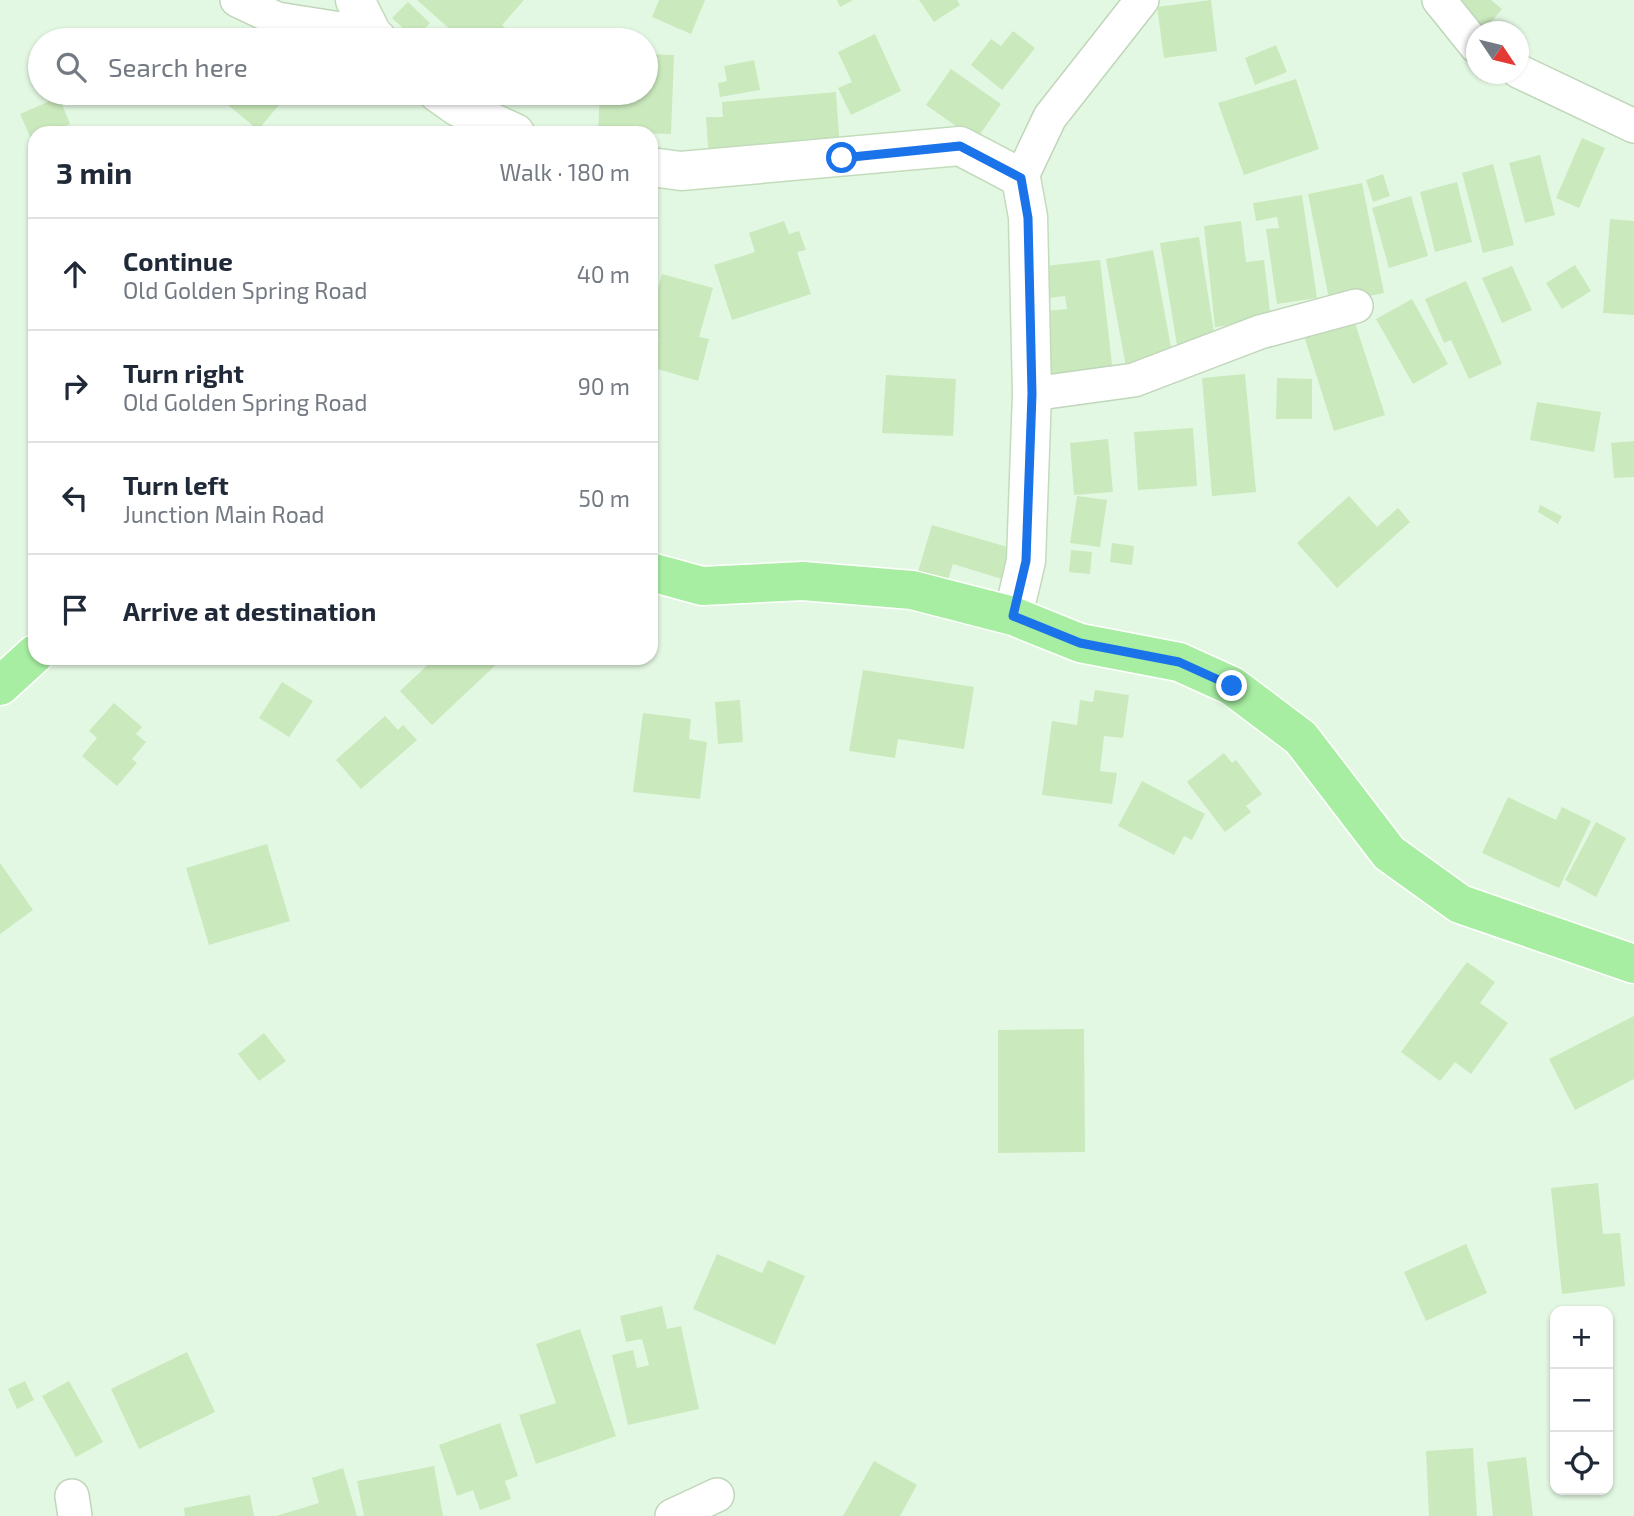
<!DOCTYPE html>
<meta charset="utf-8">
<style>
body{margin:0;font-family:"Exo 2",sans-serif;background:#f6f6f7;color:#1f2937}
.controls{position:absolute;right:21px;bottom:21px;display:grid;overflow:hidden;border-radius:14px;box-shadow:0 2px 5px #0004}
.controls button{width:63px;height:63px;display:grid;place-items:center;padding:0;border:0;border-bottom:2px solid #e0e1e3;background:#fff;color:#1f2937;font:35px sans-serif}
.compass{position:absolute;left:1466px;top:21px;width:63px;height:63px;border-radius:50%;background:#fff;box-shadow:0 2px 5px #0004;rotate:125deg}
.stop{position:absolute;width:21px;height:21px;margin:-16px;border:5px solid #1a73e8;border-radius:50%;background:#fff}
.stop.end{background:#1a73e8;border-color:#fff;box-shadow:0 2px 7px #0008}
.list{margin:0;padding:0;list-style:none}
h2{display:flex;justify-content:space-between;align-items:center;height:91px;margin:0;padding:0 28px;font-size:30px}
h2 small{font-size:23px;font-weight:400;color:#747a83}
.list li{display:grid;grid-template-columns:46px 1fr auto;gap:21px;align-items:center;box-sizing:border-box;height:112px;padding:0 28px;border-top:2px solid #e0e1e3}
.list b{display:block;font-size:26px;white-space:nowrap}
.list p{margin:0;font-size:23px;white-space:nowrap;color:#747a83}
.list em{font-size:23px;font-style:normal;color:#747a83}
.icon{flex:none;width:38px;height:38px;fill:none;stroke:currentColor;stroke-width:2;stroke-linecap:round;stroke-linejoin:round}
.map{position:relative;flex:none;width:1634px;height:1516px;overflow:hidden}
.search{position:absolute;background:#fff;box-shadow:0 2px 5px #0004;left:28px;top:28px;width:630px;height:77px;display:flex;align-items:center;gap:18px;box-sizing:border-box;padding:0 24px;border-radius:38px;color:#747a83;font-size:26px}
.panel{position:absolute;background:#fff;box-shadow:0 2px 5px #0004;left:28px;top:126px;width:630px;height:539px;border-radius:21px}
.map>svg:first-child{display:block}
.building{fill:#cae9bd}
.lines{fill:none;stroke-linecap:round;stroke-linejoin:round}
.street-casing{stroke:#c0d6ba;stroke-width:36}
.secondary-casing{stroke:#c2dcbb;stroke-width:41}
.primary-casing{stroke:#fff;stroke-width:41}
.street{stroke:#fff;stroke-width:33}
.secondary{stroke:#fff;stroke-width:38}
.primary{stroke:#a7eea2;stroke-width:38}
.route{stroke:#1a73e8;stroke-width:9}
</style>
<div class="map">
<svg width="1634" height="1516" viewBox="0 0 1634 1516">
<rect width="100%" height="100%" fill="#e3f8e2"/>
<g class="building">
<path d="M417,0H524L502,25L518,40H462Z"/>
<path d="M659,0H705L691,34L652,17Z"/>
<path d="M837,0H853L840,7Z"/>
<path d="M919,0H957L960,5L934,22Z"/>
<path d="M1211,0L1217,51L1164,58L1157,7Z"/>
<path d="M1463,0H1491L1502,9L1483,32L1453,12Z"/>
<path d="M408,2L430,23L415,39L392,18Z"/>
<path d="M1013,31L1035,48L1002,90L971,65L991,39L1001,46Z"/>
<path d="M875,34L901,91L851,115L838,88L852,82L838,52Z"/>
<path d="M1276,45L1287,72L1255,85L1245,58Z"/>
<path d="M646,54L674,55L671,134L598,132L600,93H646Z"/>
<path d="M754,60L760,90L720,97L718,83L727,81L724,66Z"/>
<path d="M951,69L1001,104L976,140L926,105Z"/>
<path d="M1296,79L1319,149L1244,175L1218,103Z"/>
<path d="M836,92L840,149L709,160L706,117H723L722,102Z"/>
<path d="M217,93H289L258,130L216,95Z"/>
<path d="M59,97L70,124L50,133H35V140L32,141L20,114Z"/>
<path d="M1582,138L1605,148L1579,208L1556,198Z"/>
<path d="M1540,155L1555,215L1525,223L1509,163Z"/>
<path d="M1493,164L1514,245L1483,253L1462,173Z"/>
<path d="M1383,174L1390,196L1373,202L1366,180Z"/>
<path d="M1457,182L1472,242L1435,252L1420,192Z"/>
<path d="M1362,183L1384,293L1330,304L1308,194Z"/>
<path d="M1302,195L1317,298L1277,304L1266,229L1279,228L1277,217L1256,221L1253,203Z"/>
<path d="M1411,196L1428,256L1389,268L1372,208Z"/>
<path d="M1610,219L1634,221V315L1603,313Z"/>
<path d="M784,221L789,234L799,231L806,250L797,252L811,294L732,320L714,265L755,252L749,233Z"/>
<path d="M1241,221L1246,262L1264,260L1271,320L1215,327L1204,226Z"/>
<path d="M1199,237L1216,345L1178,351L1160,243Z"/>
<path d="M1153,250L1173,358L1126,367L1106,259Z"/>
<path d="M1100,260L1113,373L1042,381L1035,312L1067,309L1065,296L1049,298L1045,266Z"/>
<path d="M1575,265L1591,291L1562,309L1546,283Z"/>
<path d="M1512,266L1532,310L1502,323L1482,278Z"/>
<path d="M662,274L713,288L699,337L709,339L698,381L651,367L659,338L651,335V314Z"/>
<path d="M1466,281L1502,364L1469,379L1451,340L1444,343L1425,299Z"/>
<path d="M1412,299L1448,364L1413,384L1376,319Z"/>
<path d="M1354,320L1385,415L1334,431L1304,336Z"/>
<path d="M1245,374L1256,492L1212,496L1202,378Z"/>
<path d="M886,375L956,379L953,436L882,433Z"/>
<path d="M1277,378L1312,379V419H1276Z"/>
<path d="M1537,402L1601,412L1594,452L1530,440Z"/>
<path d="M1193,428L1197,486L1138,490L1134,432Z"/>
<path d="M1108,439L1113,492L1074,495L1070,443Z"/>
<path d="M1634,441V477L1614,478L1611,443Z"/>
<path d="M1077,496L1107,500L1100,547L1070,543Z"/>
<path d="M1349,496L1377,527L1398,508L1410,522L1337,588L1297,543Z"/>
<path d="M1540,505L1562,516L1558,524L1538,512Z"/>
<path d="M932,525L1011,548L1002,579L953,564L947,583L917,575Z"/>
<path d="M1112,543L1134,546L1132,565L1110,562Z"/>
<path d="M1071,550L1092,552L1090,574L1069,572Z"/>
<path d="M435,658H503L432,725L400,691Z"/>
<path d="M863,670L974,687L964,749L898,739L895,758L849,751Z"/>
<path d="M282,682L313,701L289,737L259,718Z"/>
<path d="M1095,690L1129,695L1123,738L1104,736L1100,771L1117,773L1112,804L1042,795L1052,721L1077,725L1080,700L1093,702Z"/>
<path d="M740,700L743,742L718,744L715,702Z"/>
<path d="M114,703L142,727L136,734L146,742L132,759L137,763L117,786L82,756L97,738L89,731Z"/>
<path d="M643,713L691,719L689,739L707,742L700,799L633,792Z"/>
<path d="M385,716L398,730L403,725L417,740L361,789L336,760Z"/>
<path d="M1224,753L1232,763L1236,760L1262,794L1246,806L1251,812L1225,832L1187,782Z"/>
<path d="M1142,781L1205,814L1192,840L1184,836L1174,855L1118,826Z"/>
<path d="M1508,797L1556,820L1562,807L1591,821L1559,888L1482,853Z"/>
<path d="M1596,822L1626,838L1596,897L1565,880Z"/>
<path d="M267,844L290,921L209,945L186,868Z"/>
<path d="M0,863L33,910L0,934Z"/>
<path d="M1467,962L1495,982L1480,1003L1508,1023L1471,1074L1455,1062L1440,1081L1401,1052Z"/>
<path d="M1634,1016V1079L1575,1110L1549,1059Z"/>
<path d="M1084,1029L1085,1152L998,1153V1030Z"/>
<path d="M264,1033L286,1061L259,1081L238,1054Z"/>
<path d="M1598,1183L1603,1234L1620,1233L1625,1286L1562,1294L1551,1188Z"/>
<path d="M1466,1244L1487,1293L1426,1321L1404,1272Z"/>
<path d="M717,1254L762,1273L768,1260L805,1276L775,1345L693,1309Z"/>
<path d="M662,1306L667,1329L681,1326L699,1409L628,1425L612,1355L633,1350L637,1368L649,1365L642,1339L626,1342L620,1316Z"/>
<path d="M580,1329L616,1436L536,1464L519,1415L556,1403L536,1344Z"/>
<path d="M187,1352L215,1412L139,1449L111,1389Z"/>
<path d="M25,1381L34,1400L17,1409L8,1389Z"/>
<path d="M69,1381L103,1442L76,1457L42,1396Z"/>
<path d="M500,1423L518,1476L505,1481L511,1499L480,1510L473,1490L457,1496L439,1445Z"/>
<path d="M1473,1448L1477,1516H1429L1426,1451Z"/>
<path d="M1526,1457L1533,1516H1493L1487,1462Z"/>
<path d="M874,1461L917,1485L900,1516H843Z"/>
<path d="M434,1466L443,1516H364L357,1481Z"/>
<path d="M343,1468L357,1516H276L319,1503L312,1478Z"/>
<path d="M250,1495L254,1516H185L184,1508Z"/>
</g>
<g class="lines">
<defs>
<g id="street">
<path d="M237,0L277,19L372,34"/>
<path d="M1439,0L1476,46"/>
<path d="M1518,71L1634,126"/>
<path d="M1021,178L1050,117L1142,0"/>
<path d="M1032,394L1134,380L1260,332L1356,306"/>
<path d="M72,1496L75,1516"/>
<path d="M672,1516L717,1495"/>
</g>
<g id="secondary">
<path d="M355,0L372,34L378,40"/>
<path d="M438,93L458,107L515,133"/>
<path d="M651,167L681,171L960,146L1021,178L1028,217L1032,394L1026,561L1013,616"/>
</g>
<g id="primary">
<path d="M651,572L702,586L803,581L912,590L1013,616L1080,643L1179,662L1232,686L1301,738L1389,853L1460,904L1634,964"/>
<path d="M0,686L35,654"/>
</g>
</defs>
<use href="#street" class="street-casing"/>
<use href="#secondary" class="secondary-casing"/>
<use href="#primary" class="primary-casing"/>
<use href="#street" class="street"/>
<use href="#secondary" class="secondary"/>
<use href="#primary" class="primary"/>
</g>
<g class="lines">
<path class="route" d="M842,158L960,146L1021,178L1028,218L1032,394L1026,561L1013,616L1080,643L1179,662L1232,686"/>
</g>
</svg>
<div class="controls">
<button>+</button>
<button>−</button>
<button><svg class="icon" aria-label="locate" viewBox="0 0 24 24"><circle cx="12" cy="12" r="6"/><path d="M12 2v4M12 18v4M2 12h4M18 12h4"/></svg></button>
</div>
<svg class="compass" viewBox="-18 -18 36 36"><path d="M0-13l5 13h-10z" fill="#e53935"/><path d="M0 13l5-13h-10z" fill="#747a83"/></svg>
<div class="stop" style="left:842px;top:158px"></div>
<div class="stop end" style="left:1232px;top:686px"></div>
<div class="search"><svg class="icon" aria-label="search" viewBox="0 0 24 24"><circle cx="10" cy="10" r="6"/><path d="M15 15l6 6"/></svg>Search here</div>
<section class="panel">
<h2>3 min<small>Walk · 180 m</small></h2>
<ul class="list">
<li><svg class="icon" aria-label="ahead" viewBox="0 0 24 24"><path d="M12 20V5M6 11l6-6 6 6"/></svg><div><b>Continue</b><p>Old Golden Spring Road</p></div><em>40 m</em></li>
<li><svg class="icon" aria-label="right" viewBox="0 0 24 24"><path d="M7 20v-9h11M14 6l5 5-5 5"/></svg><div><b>Turn right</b><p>Old Golden Spring Road</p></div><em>90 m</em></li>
<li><svg class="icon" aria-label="left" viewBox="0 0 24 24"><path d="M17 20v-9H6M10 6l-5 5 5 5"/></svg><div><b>Turn left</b><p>Junction Main Road</p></div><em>50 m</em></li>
<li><svg class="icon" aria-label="arrive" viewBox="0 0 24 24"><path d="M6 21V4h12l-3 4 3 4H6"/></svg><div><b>Arrive at destination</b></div></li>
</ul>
</section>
</div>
